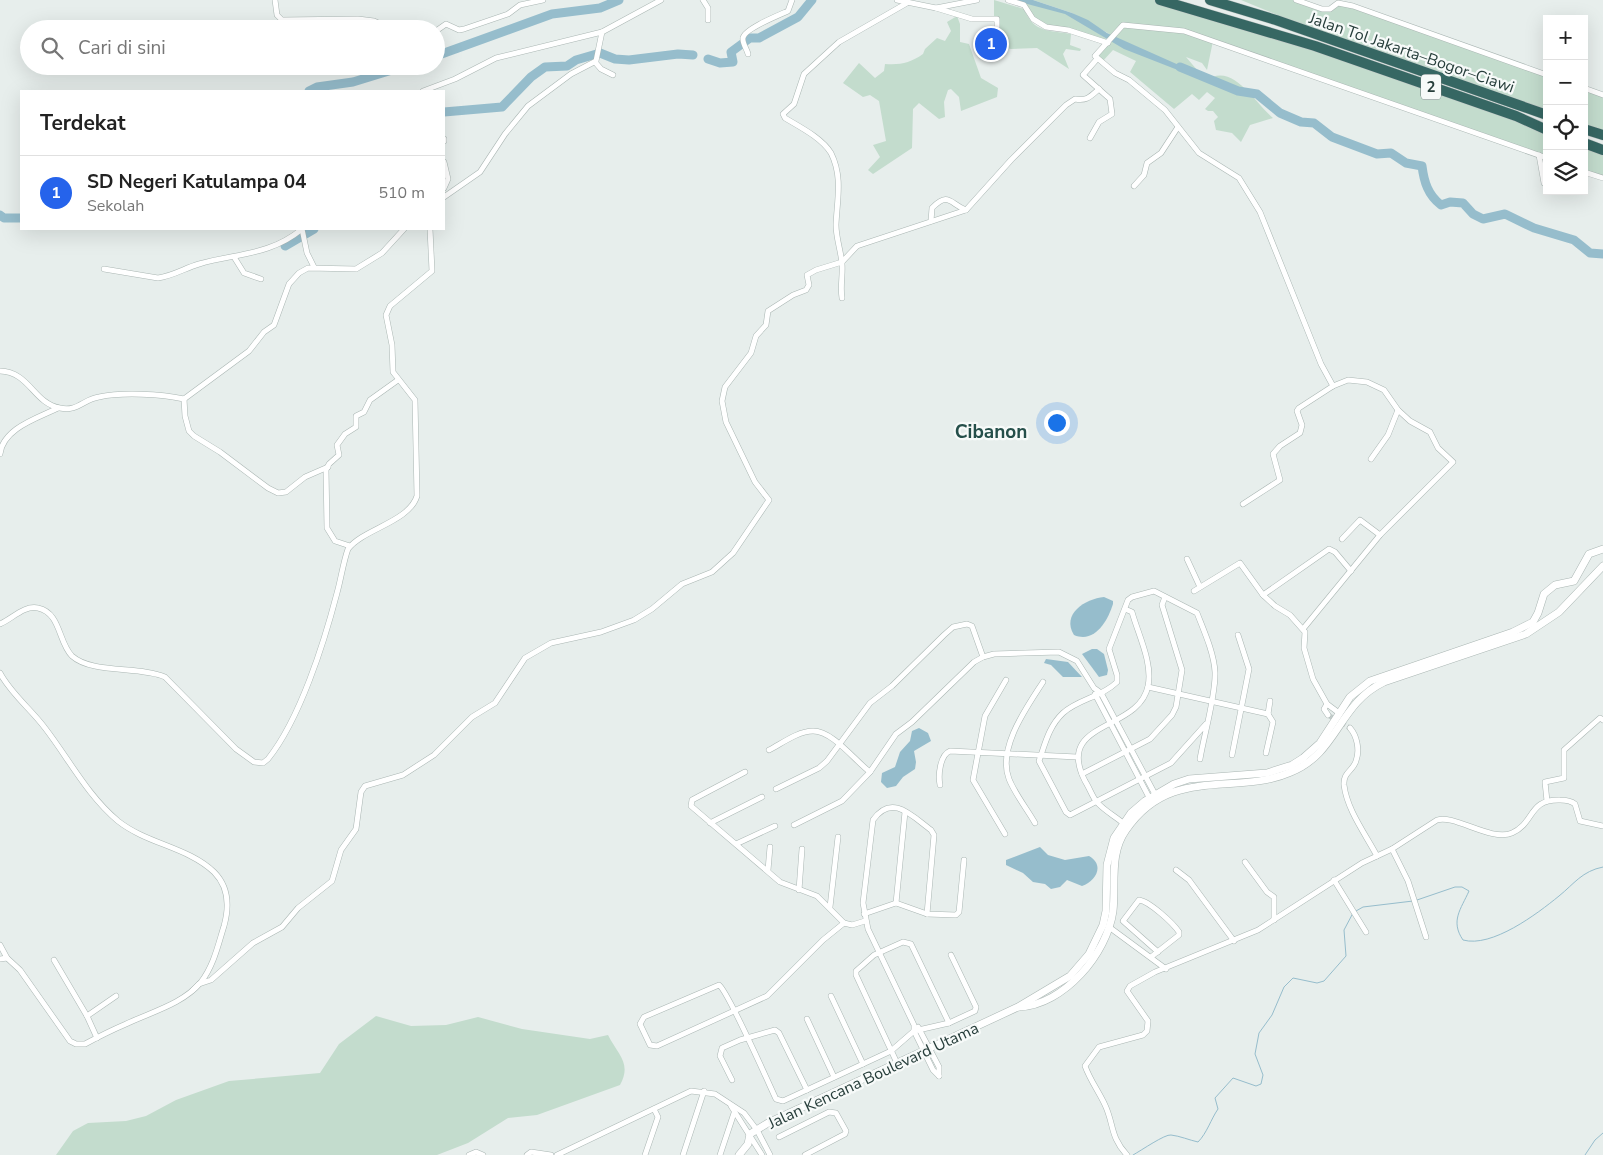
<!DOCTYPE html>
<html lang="id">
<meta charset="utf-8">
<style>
body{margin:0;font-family:"Nunito Sans",sans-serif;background:#f6f6f6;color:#222}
.controls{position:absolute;right:15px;top:15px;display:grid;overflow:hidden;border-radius:0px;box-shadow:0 5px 20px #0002}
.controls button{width:45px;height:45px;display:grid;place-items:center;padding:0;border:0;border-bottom:1px solid #e0e0e0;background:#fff;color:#222;font:25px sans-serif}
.you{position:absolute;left:1056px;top:422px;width:18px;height:18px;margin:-12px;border:4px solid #fff;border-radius:50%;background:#1a73e8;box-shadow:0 0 0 8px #1a73e833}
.badge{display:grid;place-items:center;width:32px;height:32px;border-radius:50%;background:#2563eb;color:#fff;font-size:16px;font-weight:700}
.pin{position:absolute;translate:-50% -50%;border:2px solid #fff;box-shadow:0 1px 5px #0006}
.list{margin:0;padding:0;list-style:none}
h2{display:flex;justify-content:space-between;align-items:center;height:65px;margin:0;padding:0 20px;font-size:21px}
h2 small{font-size:16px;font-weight:400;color:#767676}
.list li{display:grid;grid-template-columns:32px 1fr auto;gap:15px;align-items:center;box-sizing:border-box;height:75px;padding:0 20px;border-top:1px solid #e0e0e0}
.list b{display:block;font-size:19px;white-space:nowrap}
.list p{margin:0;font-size:16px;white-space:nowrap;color:#767676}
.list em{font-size:16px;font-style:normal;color:#767676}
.icon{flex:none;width:28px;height:28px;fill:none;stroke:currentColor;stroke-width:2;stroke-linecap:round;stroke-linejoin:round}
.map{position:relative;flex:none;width:1603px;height:1155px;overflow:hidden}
.search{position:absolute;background:#fff;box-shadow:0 5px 20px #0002;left:20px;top:20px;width:425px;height:55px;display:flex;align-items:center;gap:12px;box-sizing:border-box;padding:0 18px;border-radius:28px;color:#767676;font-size:19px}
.panel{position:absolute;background:#fff;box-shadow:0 5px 20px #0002;left:20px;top:90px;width:425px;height:140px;border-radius:0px}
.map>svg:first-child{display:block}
.green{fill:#c3dccd}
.water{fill:#96bdcc}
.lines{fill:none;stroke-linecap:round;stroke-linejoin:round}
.stream{stroke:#96bdcc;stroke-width:1}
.river{stroke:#96bdcc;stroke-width:9}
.minor-tunnel{stroke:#c1cbc9;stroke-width:5;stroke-dasharray:5 2.5;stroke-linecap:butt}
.minor-casing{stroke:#aab6b3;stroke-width:6}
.tertiary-casing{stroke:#aab6b3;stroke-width:8}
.motorway-casing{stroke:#c3c9c8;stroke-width:11}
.minor{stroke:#fff;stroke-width:5}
.tertiary{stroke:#fff;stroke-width:7}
.motorway{stroke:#366763;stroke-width:10}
.labels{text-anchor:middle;stroke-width:4.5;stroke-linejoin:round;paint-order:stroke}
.shield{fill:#f7faf9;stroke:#657674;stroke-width:1}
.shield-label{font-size:15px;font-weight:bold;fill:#273e3b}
.street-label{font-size:16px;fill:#273e3b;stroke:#f7faf9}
.quarter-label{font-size:19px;font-weight:bold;fill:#254f4a;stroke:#f7faf9}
</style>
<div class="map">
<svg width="1603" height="1155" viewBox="0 0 1603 1155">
<rect width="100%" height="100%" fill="#e7eeec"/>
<g class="green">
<path d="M994,0L1024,9C1034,33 1048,30 1071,34L1070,45L1081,49L1080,51L1066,49L1063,54L1069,69L1037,48L1011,49L994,45Z"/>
<path d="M1033,0H1160L1236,23L1547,128V158L1213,41L1207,70L1202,63L1186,57L1198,71L1213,77C1236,68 1257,105 1273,118L1250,125L1241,142L1232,133L1216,130L1214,121L1218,117L1213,111H1208L1205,109L1215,98L1207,92L1199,100L1192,94L1174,109L1130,72L1136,61L1113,50L1102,62L1097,57L1107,46L1101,40L1039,24L1023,4C1054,1 1086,25 1110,41L1113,36L1072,13Z"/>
<path d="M1241,0H1296L1326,10L1338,3L1547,74V115L1292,21Z"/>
<path d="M957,16L960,24V42L969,44L981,78L998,88L997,97L961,111L959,97L951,89L948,90L944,102L945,117L939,119L919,103L913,109L912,148L873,174L868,170L880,157L873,145L886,141L879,101L870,95L863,97L843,83L859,63L875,78L884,71L885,64C901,65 910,63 923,54L925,49L937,38L945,41L951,31L947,22Z"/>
<path d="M1584,87L1603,94V135L1584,129Z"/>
<path d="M1584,143L1603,151V177L1584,170Z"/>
<path d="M376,1016L411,1026L446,1025L478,1017L522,1029L590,1039L608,1035C618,1055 632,1063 620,1085L537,1115L508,1118L468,1143L437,1155H56L73,1131L88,1123L126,1121L146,1116L176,1100L229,1081L320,1073L339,1044Z"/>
</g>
<g class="water">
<path d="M1012,0H1033L1072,13L1088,20L1107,33L1190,70L1188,74L1124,49L1065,14Z"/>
<path d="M1104,597L1113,601V604C1108,620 1095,644 1074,635C1061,614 1085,599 1104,597Z"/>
<path d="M1092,649H1097L1104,654L1108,670L1107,675L1099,677L1082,654Z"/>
<path d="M1046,659L1068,662L1082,677H1063L1051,665L1044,663Z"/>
<path d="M919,728L928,733L931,741L914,751L916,762L915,769L903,777L896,786L887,788L881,782L882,773L895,767L900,752L910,741L912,731Z"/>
<path d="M1040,847L1048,855L1065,860L1089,856C1105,865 1096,881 1082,886L1067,880L1060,887L1051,889L1045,884L1033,882L1023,873L1006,865V860Z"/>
</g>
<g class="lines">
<g class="stream">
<path d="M1417,900L1455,887H1462L1469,891C1461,909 1450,921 1463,940C1492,948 1537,914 1559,896C1574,884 1582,871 1603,867"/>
<path d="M1356,911L1363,907L1413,901"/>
<path d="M1133,1155C1142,1150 1165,1134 1171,1135C1180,1136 1189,1140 1198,1142C1207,1133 1211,1119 1218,1109L1215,1098L1233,1078L1256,1086L1261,1084L1263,1075L1255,1054L1259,1033L1272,1015L1284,987L1293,978L1317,983L1324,981L1346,956L1344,930L1353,913"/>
<path d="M1585,1155L1595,1140L1603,1133"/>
</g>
<g class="river">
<path d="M436,56L552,14L600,8L619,0"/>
<path d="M708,59L720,63L733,62L731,52L750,38H759L798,17L812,0"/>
<path d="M1180,67L1238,91L1257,94L1280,113L1301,122L1314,123L1332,137L1377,154L1391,153L1406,163L1422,166C1424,182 1428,195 1441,205L1450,202L1463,203L1473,214L1483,219L1505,214L1534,228L1574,240L1590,253L1603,254"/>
<path d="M309,91L317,87L353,82L405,66"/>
<path d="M444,112L502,107L531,77L545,67L567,66L576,60L600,53L615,59L629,60L678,54L693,55"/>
<path d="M0,215L4,218H21"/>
<path d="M285,246L314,229"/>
</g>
<path class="minor-tunnel" d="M1328,715L1350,728"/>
<defs>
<g id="minor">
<path d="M275,0L277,15L282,20L358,19L374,21L391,29"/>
<path d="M703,0L708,8V20"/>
<path d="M897,0L936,8L977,0"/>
<path d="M1008,0L1024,5L1033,19L1046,27L1068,30L1108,43"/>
<path d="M1296,0L1322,9H1330L1338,3L1353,6L1547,75"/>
<path d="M936,8L972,19H997V44"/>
<path d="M436,31L446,24L459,30L464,29L508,14L520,5L543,0"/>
<path d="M748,54C747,49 742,43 743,38C744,29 779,15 788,11L792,0"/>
<path d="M595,62L601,69L613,75"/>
<path d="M1584,88L1603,95"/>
<path d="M423,91L455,79L496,58L602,32"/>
<path d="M1090,138L1099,122L1112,114L1110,99L1083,75L1097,59"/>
<path d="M444,139V141"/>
<path d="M1539,155L1544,183"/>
<path d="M444,162L448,179L444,188"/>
<path d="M1584,172L1603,178"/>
<path d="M1134,186L1144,175L1147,163L1161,153L1178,127"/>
<path d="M444,197L480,172L505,134L528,106L571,74L596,61L602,32L661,0"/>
<path d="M931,221L932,208C949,191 950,204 966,210"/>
<path d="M302,229L307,253L314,267"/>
<path d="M234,257L244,273L261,279"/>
<path d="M104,269L158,278C173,276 185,268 199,264C237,253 269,256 302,229"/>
<path d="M842,298C840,286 843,275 842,264C841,251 836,238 836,225C837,200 843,177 831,153C822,138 800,127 785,118L783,114L794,104L804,74L839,42L907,3"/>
<path d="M0,371C30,372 33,403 60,408C77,412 84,399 99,397C122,392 161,394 184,399L249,351L264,332L274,325L289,284L299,273L308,268L356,269L382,253L404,229"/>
<path d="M1333,386L1321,364L1260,212L1239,178L1199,153L1165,110L1129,80L1115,73L1095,56L1123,25L1184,31L1547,158"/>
<path d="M184,399L185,416L189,431L194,436L220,452L268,488L278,493L286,492L305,477L328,467"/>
<path d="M0,454C3,428 38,418 58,408"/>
<path d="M1371,459L1388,435L1398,410"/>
<path d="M1243,504L1280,480L1273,454L1280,446L1300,433L1302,425L1297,411L1299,408L1333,386L1348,380L1367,382L1384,390L1398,410L1410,421L1430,432L1438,448L1453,462L1380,535L1303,629"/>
<path d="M1342,539L1360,520L1380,535"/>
<path d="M350,546L335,541L327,528L326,470L329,464L339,455L337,445L345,434L356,427V416L364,412L370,400L398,380"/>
<path d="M1187,559L1200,587"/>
<path d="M1194,591L1240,563L1263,595L1329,549L1335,552L1351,571"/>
<path d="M1263,595L1275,606L1290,615L1305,632L1304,648L1313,679L1327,704L1324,709L1328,715"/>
<path d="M0,624C12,619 24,605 38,608C61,613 58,642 72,656C92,674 140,666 165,677L236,749L254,762L263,763L268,759C300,719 324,643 337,593C341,579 343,563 348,549C363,529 409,522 417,496L415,400L393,372L392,345L386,315L390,306L432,271L430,229"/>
<path d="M0,673C11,694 31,709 45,728C69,759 87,795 118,821C147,844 188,847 214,872C229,887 229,908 224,926C218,945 214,965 201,982C183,1004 151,1012 126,1024C112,1030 98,1037 85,1044H76L70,1041L20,970L7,958L0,959"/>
<path d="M1148,687L1268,714"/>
<path d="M1095,694L1151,801"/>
<path d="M1327,704L1339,713"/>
<path d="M1268,714L1270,701"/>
<path d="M1350,728C1357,736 1360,750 1356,761C1353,771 1343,772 1344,785C1347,810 1366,835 1377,856"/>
<path d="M769,750C781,744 798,731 813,731C833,731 854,760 870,772"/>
<path d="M1266,753L1273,722L1268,714"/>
<path d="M1232,755L1249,669L1238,635"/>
<path d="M1200,759C1204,735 1216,695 1215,672C1214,653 1204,631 1197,613L1154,591L1132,597L1128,600L1109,649L1117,675V682C1102,697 1078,699 1063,713C1049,726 1045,744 1039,761L1066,812L1070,815L1171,763L1206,724"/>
<path d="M745,772L692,800L691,806L780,882L817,896L844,923L852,925L865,921"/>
<path d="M1082,774L1150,739L1172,715L1176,707L1182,670L1162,605L1165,597"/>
<path d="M940,785C938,775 940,755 950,751L1077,757"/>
<path d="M776,789L819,768L827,761L870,703L892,686L944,635L953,627L967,624L972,626L983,657"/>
<path d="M1547,801L1545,782L1564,778V750L1600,718L1603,720"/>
<path d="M710,823L762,797"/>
<path d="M1035,823C1027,809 1015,794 1009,779C997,748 1027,707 1043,682"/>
<path d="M1123,823C1115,816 1103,810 1096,801C1092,796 1089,787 1085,781C1054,720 1139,732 1148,686C1153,663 1138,634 1132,612L1125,609"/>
<path d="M794,825L842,801L870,772L896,734L912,722L974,662L983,657L994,654L1059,652L1077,661L1094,688L1101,693L1157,798"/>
<path d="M1005,834L973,780L985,716L1006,680"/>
<path d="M736,844L775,826"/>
<path d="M1392,849L1408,881L1426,937"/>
<path d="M1245,862L1267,892L1274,897V920"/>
<path d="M768,870L770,847"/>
<path d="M1176,870L1189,880L1234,941"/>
<path d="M1334,880L1366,932"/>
<path d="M799,890L802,849"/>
<path d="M896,903L905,812"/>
<path d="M830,907L838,837"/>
<path d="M864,914L896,903L927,914L956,915L959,912L964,860"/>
<path d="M927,914L934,835L931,830C912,816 892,793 873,820L863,903L868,929L914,1025V1031L933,1070L939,1076"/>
<path d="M844,923L823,940L767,996L657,1046L650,1045L640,1024L644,1017L719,985C728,991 768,1082 776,1099L783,1101L891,1051L914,1031L949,1023L975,1011L976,1007L951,955"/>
<path d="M1109,927L1166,969"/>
<path d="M0,945L7,958"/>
<path d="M1151,957L1179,935V932C1173,923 1149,901 1139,900L1123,921L1158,952"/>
<path d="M54,960L87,1016L97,1038"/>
<path d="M193,990L199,984L211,980L253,943L282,927L298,908L332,881L341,850L356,829L361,792L365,786L403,775L434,755L472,717L495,703L525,658L551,643L601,632L634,620L652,609L682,584L712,572L733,553L769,500L755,482L726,422L722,401L725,387L751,353L756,336L766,325L768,311L793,295L806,290L809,285L807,275L816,270L842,262L857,246L966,210L1011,160L1066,105L1075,99C1087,101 1090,97 1099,89"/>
<path d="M831,996L863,1064"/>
<path d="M87,1016L116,996"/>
<path d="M807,1019L834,1077"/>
<path d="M918,1027L939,1067V1076"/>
<path d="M897,1063L856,975V971L874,955L903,942L911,944L949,1023"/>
<path d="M732,1080L720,1056L722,1048L740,1040L775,1030L779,1033L807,1090"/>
<path d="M731,1106L762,1155"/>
<path d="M779,1137L829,1112L836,1113L846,1131L845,1134L805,1155"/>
<path d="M469,1155L476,1152L483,1155"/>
<path d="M527,1155L531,1152L551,1155"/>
<path d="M557,1155L691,1091L715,1094L744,1113L757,1130L770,1155"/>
<path d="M645,1155L658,1117L654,1109"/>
<path d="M683,1155L704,1091"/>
<path d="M720,1155L734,1113"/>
<path d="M1127,1155C1110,1137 1114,1124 1105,1105C1099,1092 1090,1080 1085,1066L1099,1047L1143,1035L1147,1031L1148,1021L1127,991L1130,986L1155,972L1258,930L1362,863L1392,849L1437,820C1454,814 1491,842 1512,833C1535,823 1528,799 1560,800C1565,800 1570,800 1575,804L1580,821L1603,826"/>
</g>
<g id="tertiary">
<path d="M1019,1007C1064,1005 1107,954 1113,911C1116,883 1109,854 1126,830C1171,764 1234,797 1291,772C1338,753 1338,704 1384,682L1526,634L1559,612L1603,566"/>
<path d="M739,1155L748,1144L750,1134L768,1123L1018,1007L1070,976L1089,954L1103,925L1106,911L1107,865L1114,838L1131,813L1145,801L1174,784L1189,779L1267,773L1292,765L1303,758L1320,743L1350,697L1370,681L1513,632L1533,622L1538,613L1544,594L1555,585L1574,581L1589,554L1603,549"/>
</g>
<g id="motorway">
<path d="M1160,0L1315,46L1516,116L1547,130"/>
<path d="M1210,0L1276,20L1547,115"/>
<path d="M1584,129L1603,135"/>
<path d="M1584,143L1603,150"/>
</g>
</defs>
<use href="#minor" class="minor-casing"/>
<use href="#tertiary" class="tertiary-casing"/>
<use href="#motorway" class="motorway-casing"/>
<use href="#minor" class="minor"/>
<use href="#tertiary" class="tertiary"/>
<use href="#motorway" class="motorway"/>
</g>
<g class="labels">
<rect class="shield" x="1421" y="74.5" width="20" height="25" rx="4"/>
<g class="shield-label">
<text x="1431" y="92">2</text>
</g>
<g class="street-label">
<text transform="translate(1412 52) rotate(19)" y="6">Jalan Tol Jakarta–Bogor–Ciawi</text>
<text transform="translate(873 1075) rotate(-25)" y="6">Jalan Kencana Boulevard Utama</text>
</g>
<g class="quarter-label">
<text x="991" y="438">Cibanon</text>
</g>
</g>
</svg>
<div class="controls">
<button>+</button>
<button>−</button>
<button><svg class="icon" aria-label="locate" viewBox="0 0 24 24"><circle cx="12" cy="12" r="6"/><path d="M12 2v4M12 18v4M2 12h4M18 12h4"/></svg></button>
<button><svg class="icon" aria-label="layers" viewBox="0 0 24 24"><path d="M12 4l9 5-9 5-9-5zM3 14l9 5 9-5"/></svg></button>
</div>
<div class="you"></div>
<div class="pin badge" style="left:991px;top:44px">1</div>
<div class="search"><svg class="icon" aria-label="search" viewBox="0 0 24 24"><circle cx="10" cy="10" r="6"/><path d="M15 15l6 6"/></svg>Cari di sini</div>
<section class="panel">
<h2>Terdekat<small></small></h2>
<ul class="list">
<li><span class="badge">1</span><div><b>SD Negeri Katulampa 04</b><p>Sekolah</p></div><em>510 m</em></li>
</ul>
</section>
</div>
